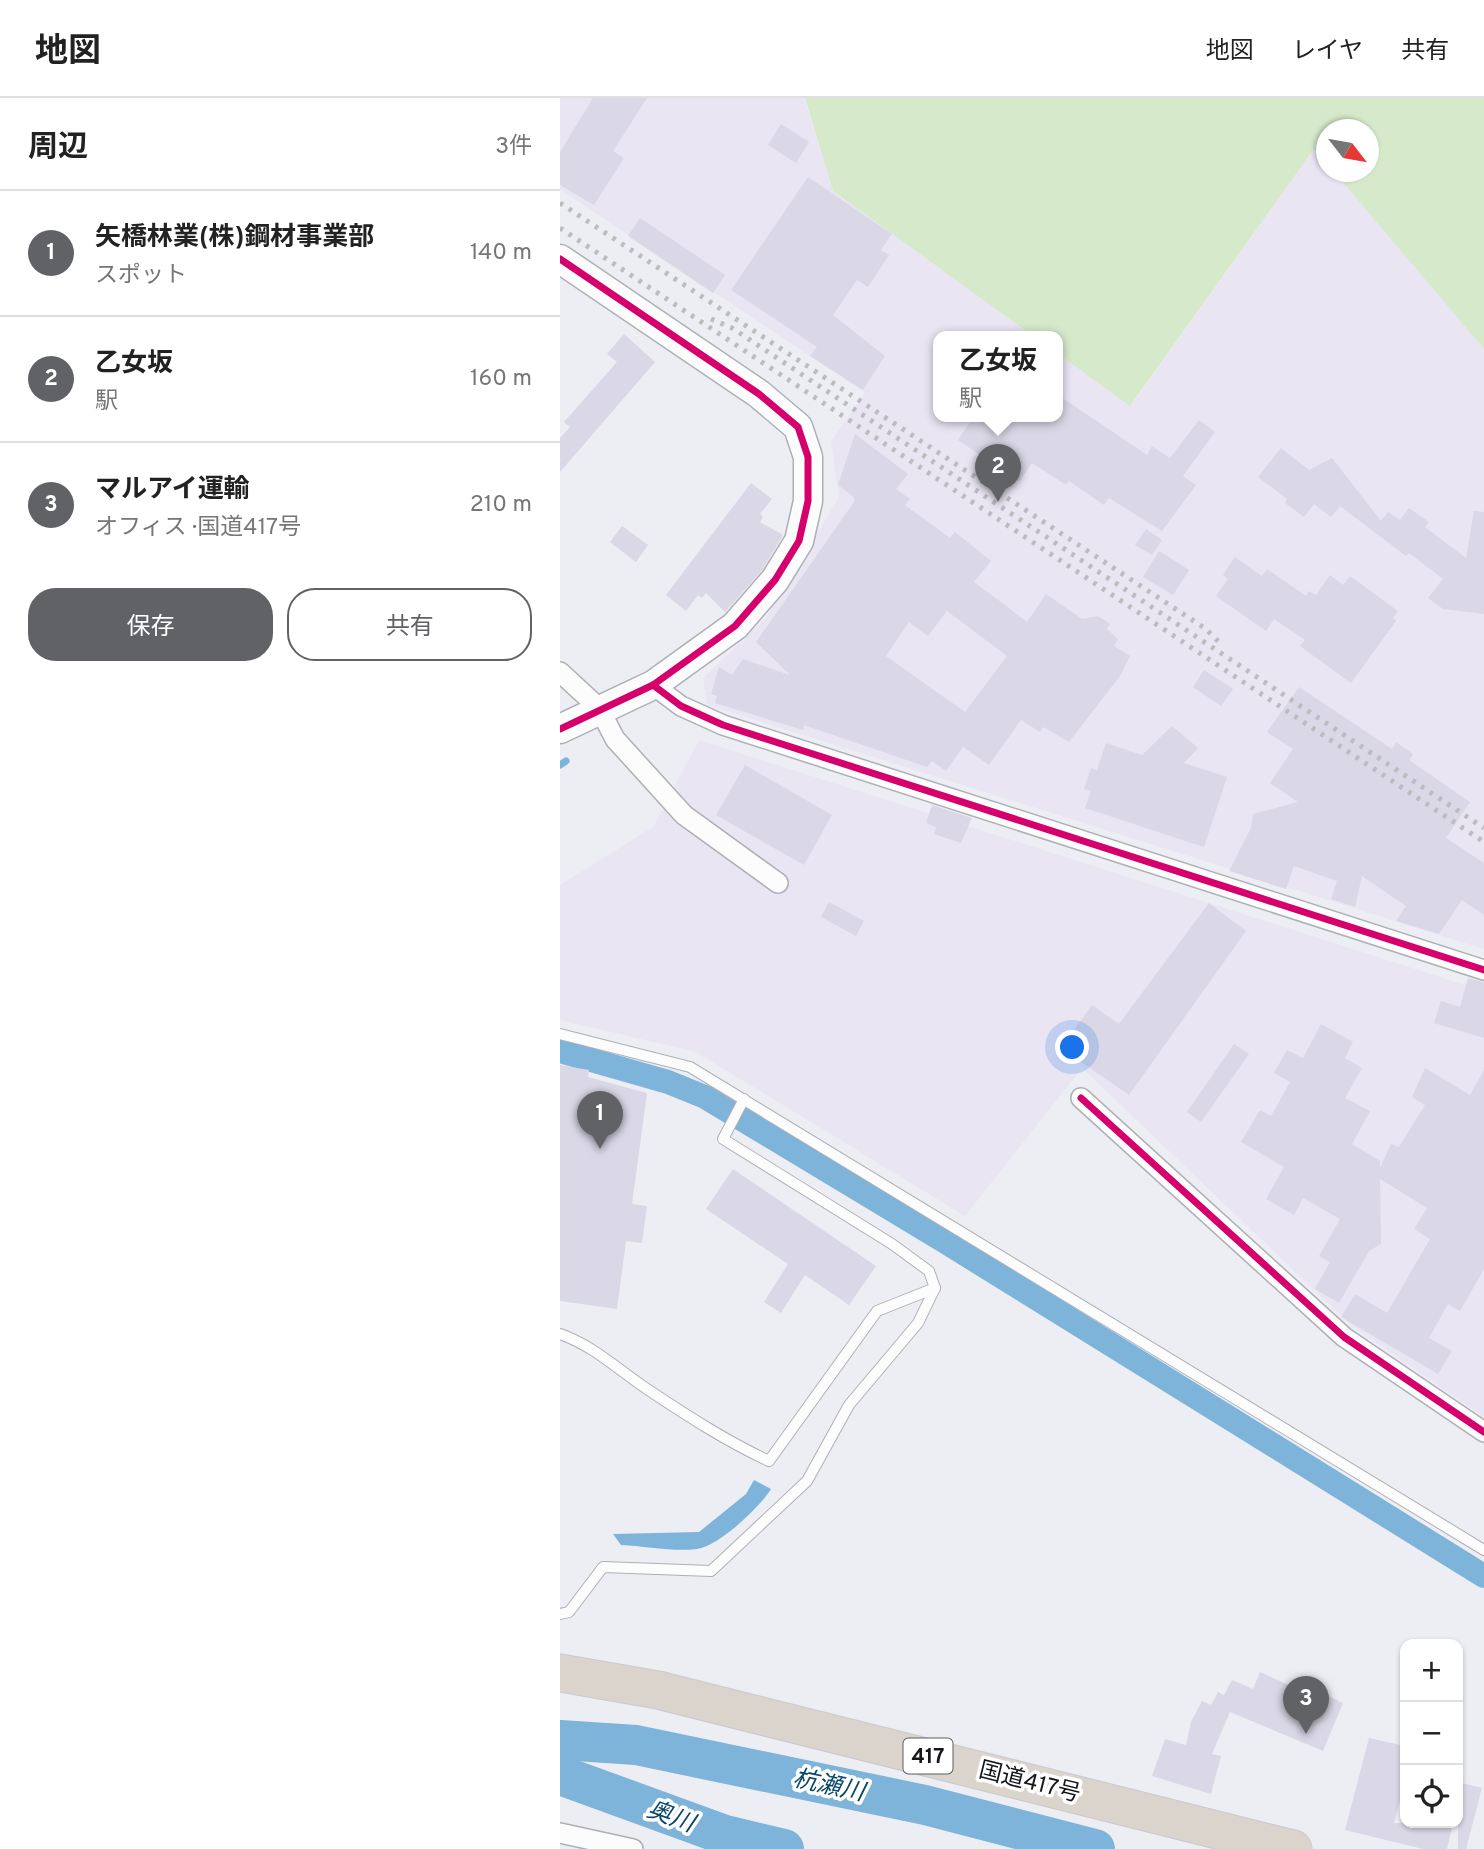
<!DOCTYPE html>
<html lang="ja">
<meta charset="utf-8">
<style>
body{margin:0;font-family:Overpass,"Noto Sans JP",sans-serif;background:#f6f6f6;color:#222}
.controls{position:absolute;right:21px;bottom:21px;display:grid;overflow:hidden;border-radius:14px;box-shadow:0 2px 5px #0004}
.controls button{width:63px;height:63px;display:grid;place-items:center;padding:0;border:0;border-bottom:2px solid #e0e0e0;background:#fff;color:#222;font:35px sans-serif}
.compass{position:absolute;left:756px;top:21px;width:63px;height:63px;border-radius:50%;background:#fff;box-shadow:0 2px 5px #0004;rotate:121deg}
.you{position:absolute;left:513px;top:950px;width:24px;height:24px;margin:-18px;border:5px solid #fff;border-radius:50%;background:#1a73e8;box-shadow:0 0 0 10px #1a73e833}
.badge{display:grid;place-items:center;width:46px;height:46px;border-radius:50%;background:#606266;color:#fff;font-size:23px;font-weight:700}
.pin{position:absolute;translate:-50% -58px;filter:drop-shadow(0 2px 4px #0008)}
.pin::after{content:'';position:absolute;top:37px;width:24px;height:21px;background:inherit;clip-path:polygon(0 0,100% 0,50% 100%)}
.popup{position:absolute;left:373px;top:233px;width:130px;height:91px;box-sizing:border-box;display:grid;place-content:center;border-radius:14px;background:#fff;filter:drop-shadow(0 2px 5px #0005);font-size:23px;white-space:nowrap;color:#767676}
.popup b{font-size:26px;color:#222}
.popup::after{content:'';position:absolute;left:50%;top:100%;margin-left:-14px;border:14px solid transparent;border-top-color:#fff}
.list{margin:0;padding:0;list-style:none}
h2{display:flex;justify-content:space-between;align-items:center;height:91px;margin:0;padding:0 28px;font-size:30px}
h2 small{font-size:23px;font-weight:400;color:#767676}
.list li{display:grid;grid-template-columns:46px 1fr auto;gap:21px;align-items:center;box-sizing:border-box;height:126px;padding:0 28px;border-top:2px solid #e0e0e0}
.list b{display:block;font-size:26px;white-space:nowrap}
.list p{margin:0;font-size:23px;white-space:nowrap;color:#767676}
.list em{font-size:23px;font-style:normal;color:#767676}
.actions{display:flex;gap:14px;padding:21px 28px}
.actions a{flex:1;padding:16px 0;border:2px solid #606266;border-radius:28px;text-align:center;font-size:24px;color:#606266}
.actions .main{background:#606266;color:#fff}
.icon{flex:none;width:38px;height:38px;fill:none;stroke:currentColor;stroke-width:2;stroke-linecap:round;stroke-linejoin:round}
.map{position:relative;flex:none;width:924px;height:1751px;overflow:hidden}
header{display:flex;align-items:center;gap:42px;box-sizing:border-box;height:98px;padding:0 35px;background:#fff;border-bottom:2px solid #e0e0e0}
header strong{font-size:33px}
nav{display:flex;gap:38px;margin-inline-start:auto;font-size:24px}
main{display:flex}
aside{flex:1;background:#fff}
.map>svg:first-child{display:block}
.industrial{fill:#eae5f3}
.green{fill:#d6eacb}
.water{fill:#7eb4da}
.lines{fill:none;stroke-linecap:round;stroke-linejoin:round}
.stream{stroke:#7eb4da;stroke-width:7}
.canal{stroke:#7eb4da;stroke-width:24}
.river{stroke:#7eb4da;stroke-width:40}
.building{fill:#dad7e6;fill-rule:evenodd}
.lane-casing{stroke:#aeb0b5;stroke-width:12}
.street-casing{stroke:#aeb0b5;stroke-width:22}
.secondary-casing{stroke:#aeb0b5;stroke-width:31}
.highway-casing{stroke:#c9cacd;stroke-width:39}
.lane{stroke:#fcfcfd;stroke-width:10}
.street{stroke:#fcfcfd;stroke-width:19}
.secondary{stroke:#fcfcfd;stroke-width:28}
.highway{stroke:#dbd4cc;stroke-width:37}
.rail{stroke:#bcbcbe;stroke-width:5;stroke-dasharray:3.5 7;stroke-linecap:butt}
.cycleway-casing{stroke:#fff;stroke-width:11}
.cycleway{stroke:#d6006c;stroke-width:7}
.labels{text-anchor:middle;stroke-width:7;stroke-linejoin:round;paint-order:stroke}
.shield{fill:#fff;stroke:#5a5c5e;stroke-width:2}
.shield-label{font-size:21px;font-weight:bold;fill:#141619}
.street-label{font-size:23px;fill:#141619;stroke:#fff}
.water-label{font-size:24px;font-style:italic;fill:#094669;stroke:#fff}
</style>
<header>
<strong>地図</strong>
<nav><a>地図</a><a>レイヤ</a><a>共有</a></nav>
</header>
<main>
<aside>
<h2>周辺<small>3件</small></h2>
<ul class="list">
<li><span class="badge">1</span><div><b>矢橋林業(株)鋼材事業部</b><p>スポット</p></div><em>140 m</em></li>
<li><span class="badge">2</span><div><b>乙女坂</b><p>駅</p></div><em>160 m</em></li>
<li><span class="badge">3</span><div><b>マルアイ運輸</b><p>オフィス · 国道417号</p></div><em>210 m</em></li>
</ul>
<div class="actions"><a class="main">保存</a><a>共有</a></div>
</aside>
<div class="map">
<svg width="924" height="1751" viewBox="0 0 924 1751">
<rect width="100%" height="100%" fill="#eceef4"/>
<g class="industrial">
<path d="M0,0H244L273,93L473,238H378V318H498V256L571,308L755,50L766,64V74H774L924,251V851L148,607L143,580L206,520L279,399L271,343L305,295L0,91Z"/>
<path d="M139,642L924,893V1319L793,1229L522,970L405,1118L136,954L0,922V787L93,729Z"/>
</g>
<path class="green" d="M245,0H924V251L774,74H808V32H766V64L754,51L570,308L498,256V238H473L273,93Z"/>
<path class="water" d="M194,1382L211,1391C200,1409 159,1448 137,1451C113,1454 85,1448 61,1447L53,1436L139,1434L186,1396Z"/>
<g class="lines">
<path class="stream" d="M0,667L6,663"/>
<path class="canal" d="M0,953L108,984L145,999L384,1143L924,1478"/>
<g class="river">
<path d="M0,1642L76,1647L365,1707L535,1751"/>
<path d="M0,1677L165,1737L224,1751"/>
</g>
</g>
<g class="building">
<path d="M33,0H87L53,53L64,60L34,107L0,87V54Z"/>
<path d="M221,26L249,44L236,65L208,47Z"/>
<path d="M248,79L332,136L321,152L329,157L308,189L297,182L273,217L325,258L303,292L250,258L257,249L171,192Z"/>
<path d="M80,120L165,177L153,195L68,138Z"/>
<path d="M64,236L95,264L0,374V340L10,329L4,324L57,264L47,256Z"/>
<path d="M498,297L587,357L592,348L610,360L639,322L655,334L623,378L636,387L602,433L549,400L544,407L509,383L506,387L472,365L459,384L398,342L414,318H498Z"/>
<path d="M295,336L348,376L336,391L350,401L345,407L390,440L395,434L431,463L414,484L441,504L467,524L486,496L522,521L538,518L550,526L547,531L558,541L554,548L570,558L560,578L509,644L483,629L480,634L461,622L429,667L403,649L386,673L372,663L367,669L244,627L243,632L155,605L157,598L151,596L159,569L172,577L183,561L230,577L196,544L294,404V399L278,387ZM387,513L447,558L405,614L326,558L349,524L368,538Z"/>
<path d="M721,350L749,372L772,360L821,423L828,414L840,422L849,410L869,424L865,429L906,460L914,413L924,414V516L883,511L868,500L883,481L849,455L846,458L780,408L771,419L754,406L744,419L725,405L727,401L698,379Z"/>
<path d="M191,385L212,401L200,416L203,419L200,424L223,437L202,472L165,514L146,495L142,500L138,497L126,513L106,497Z"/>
<path d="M62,428L88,447L76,464L50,444Z"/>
<path d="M586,431L602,442L592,457L575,447Z"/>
<path d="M599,453L629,472L613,497L583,479Z"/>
<path d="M675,459L702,478L707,471L746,498L749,493L756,497L770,477L783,487L790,478L838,513L833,520L836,523L791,585L740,548L745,542L714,521L706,533L656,498L668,481L663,477Z"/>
<path d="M644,572L673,591L661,608L633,589Z"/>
<path d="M739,589L832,651L836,644L853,656L849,662L910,704L886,740L924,765V817L902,802L879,836L836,823L846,808L802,778L795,809L771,801L777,783L734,768L726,791L669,773L691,730L693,716L738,704L710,685L733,651L707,634Z"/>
<path d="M612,628L638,650L624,665L667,679L644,749L525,710L531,693L524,691L531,670L537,672L546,645L582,657Z"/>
<path d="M185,667L272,717L244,767L156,717Z"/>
<path d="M372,707L412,720L401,745L374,736L376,729L366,725Z"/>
<path d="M269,804L304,823L296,838L261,819Z"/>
<path d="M649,805L686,833L569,997L501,950L532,907L559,926Z"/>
<path d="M908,880L924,884V940L874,925L881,903L900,909Z"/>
<path d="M761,926L793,944L785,960L802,970L785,1000L810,1013L792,1046L820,1063V1070L831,1046L839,1049L865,1007L852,999L865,970L910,997L924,972V1171L900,1213L888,1206L869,1240L892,1253L878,1276L781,1219L795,1196L827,1215L870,1141L854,1131L867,1110L820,1081L821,1146L809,1153L779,1205L755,1191L770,1164L759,1158L780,1121L743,1100L734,1117L706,1101L724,1069L681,1044L700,1012L711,1018L730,984L714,975L727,952L743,960Z"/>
<path d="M674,946L689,956L641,1024L627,1014Z"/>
<path d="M0,967L29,972L28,979L87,995L72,1106L87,1108L82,1145L66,1143L57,1211L0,1203Z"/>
<path d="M173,1071L316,1168L289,1207L245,1177L221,1215L204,1204L228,1166L146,1111Z"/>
<path d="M700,1574L746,1595L749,1588L783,1605L763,1653L670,1614L652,1656L661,1658L651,1696L592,1678L605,1641L626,1647L631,1624L642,1603L651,1607L658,1594L664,1597L672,1582L693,1591Z"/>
<path d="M809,1640L845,1648V1684L834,1725H893L887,1751H863L785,1732Z"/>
<path d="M898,1684L922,1690L906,1751H898Z"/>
</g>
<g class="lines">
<defs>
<g id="lane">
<path d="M0,936L130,969L924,1452"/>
<path d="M0,1236C34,1248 57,1271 87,1291C126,1317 166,1343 209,1363L317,1213L375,1190L369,1173L332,1146L163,1041L184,1001"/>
<path d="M0,1516L9,1514L43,1469L151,1473L247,1383L289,1307L358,1225L375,1190"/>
</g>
<g id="street">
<path d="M0,574L39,610L55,641L124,717L218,785"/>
<path d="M93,587L121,608L163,627L924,872"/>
<path d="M521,1000L784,1239L924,1334"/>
<path d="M0,1735L73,1751"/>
</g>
<path id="secondary" d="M0,161L199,296L238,329L248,359V403L239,443L215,482L175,528L93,587L0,631"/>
<path id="highway" d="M0,1575L98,1592L733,1751"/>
</defs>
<use href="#lane" class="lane-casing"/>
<use href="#street" class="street-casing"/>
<use href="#secondary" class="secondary-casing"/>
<use href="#highway" class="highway-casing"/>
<use href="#lane" class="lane"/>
<use href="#street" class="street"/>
<use href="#secondary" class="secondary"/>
<use href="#highway" class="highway"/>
<g class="rail">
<path d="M0,105L646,531L663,548"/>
<path d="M0,130L924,744"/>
<path d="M151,221L172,230L924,730"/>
</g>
<defs>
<g id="cycleway">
<path d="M0,161L199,296L238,329L248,359V403L239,443L215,482L175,528L93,587L0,631"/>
<path d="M93,587L121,608L163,627L924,872"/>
<path d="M521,1000L784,1239L924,1334"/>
</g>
</defs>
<use href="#cycleway" class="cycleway-casing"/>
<use href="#cycleway" class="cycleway"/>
</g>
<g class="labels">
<rect class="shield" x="343.5" y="1640.5" width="49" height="35" rx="5"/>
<g class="shield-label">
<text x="368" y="1665">417</text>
</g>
<g class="street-label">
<text transform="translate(470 1683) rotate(14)" y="8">国道417号</text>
</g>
<g class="water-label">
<text transform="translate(269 1687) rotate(12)" y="8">杭瀬川</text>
<text transform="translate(111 1718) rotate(20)" y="8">奥川</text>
</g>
</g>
</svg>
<div class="controls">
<button>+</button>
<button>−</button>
<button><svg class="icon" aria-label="locate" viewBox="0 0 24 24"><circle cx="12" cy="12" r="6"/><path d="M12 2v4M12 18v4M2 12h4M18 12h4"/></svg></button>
</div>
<svg class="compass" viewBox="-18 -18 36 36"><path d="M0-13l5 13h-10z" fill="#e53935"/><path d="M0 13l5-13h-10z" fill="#767676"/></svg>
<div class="you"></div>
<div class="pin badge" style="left:40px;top:1051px">1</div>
<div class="pin badge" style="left:438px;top:404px">2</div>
<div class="popup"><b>乙女坂</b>駅</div>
<div class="pin badge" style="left:746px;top:1636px">3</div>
</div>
</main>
